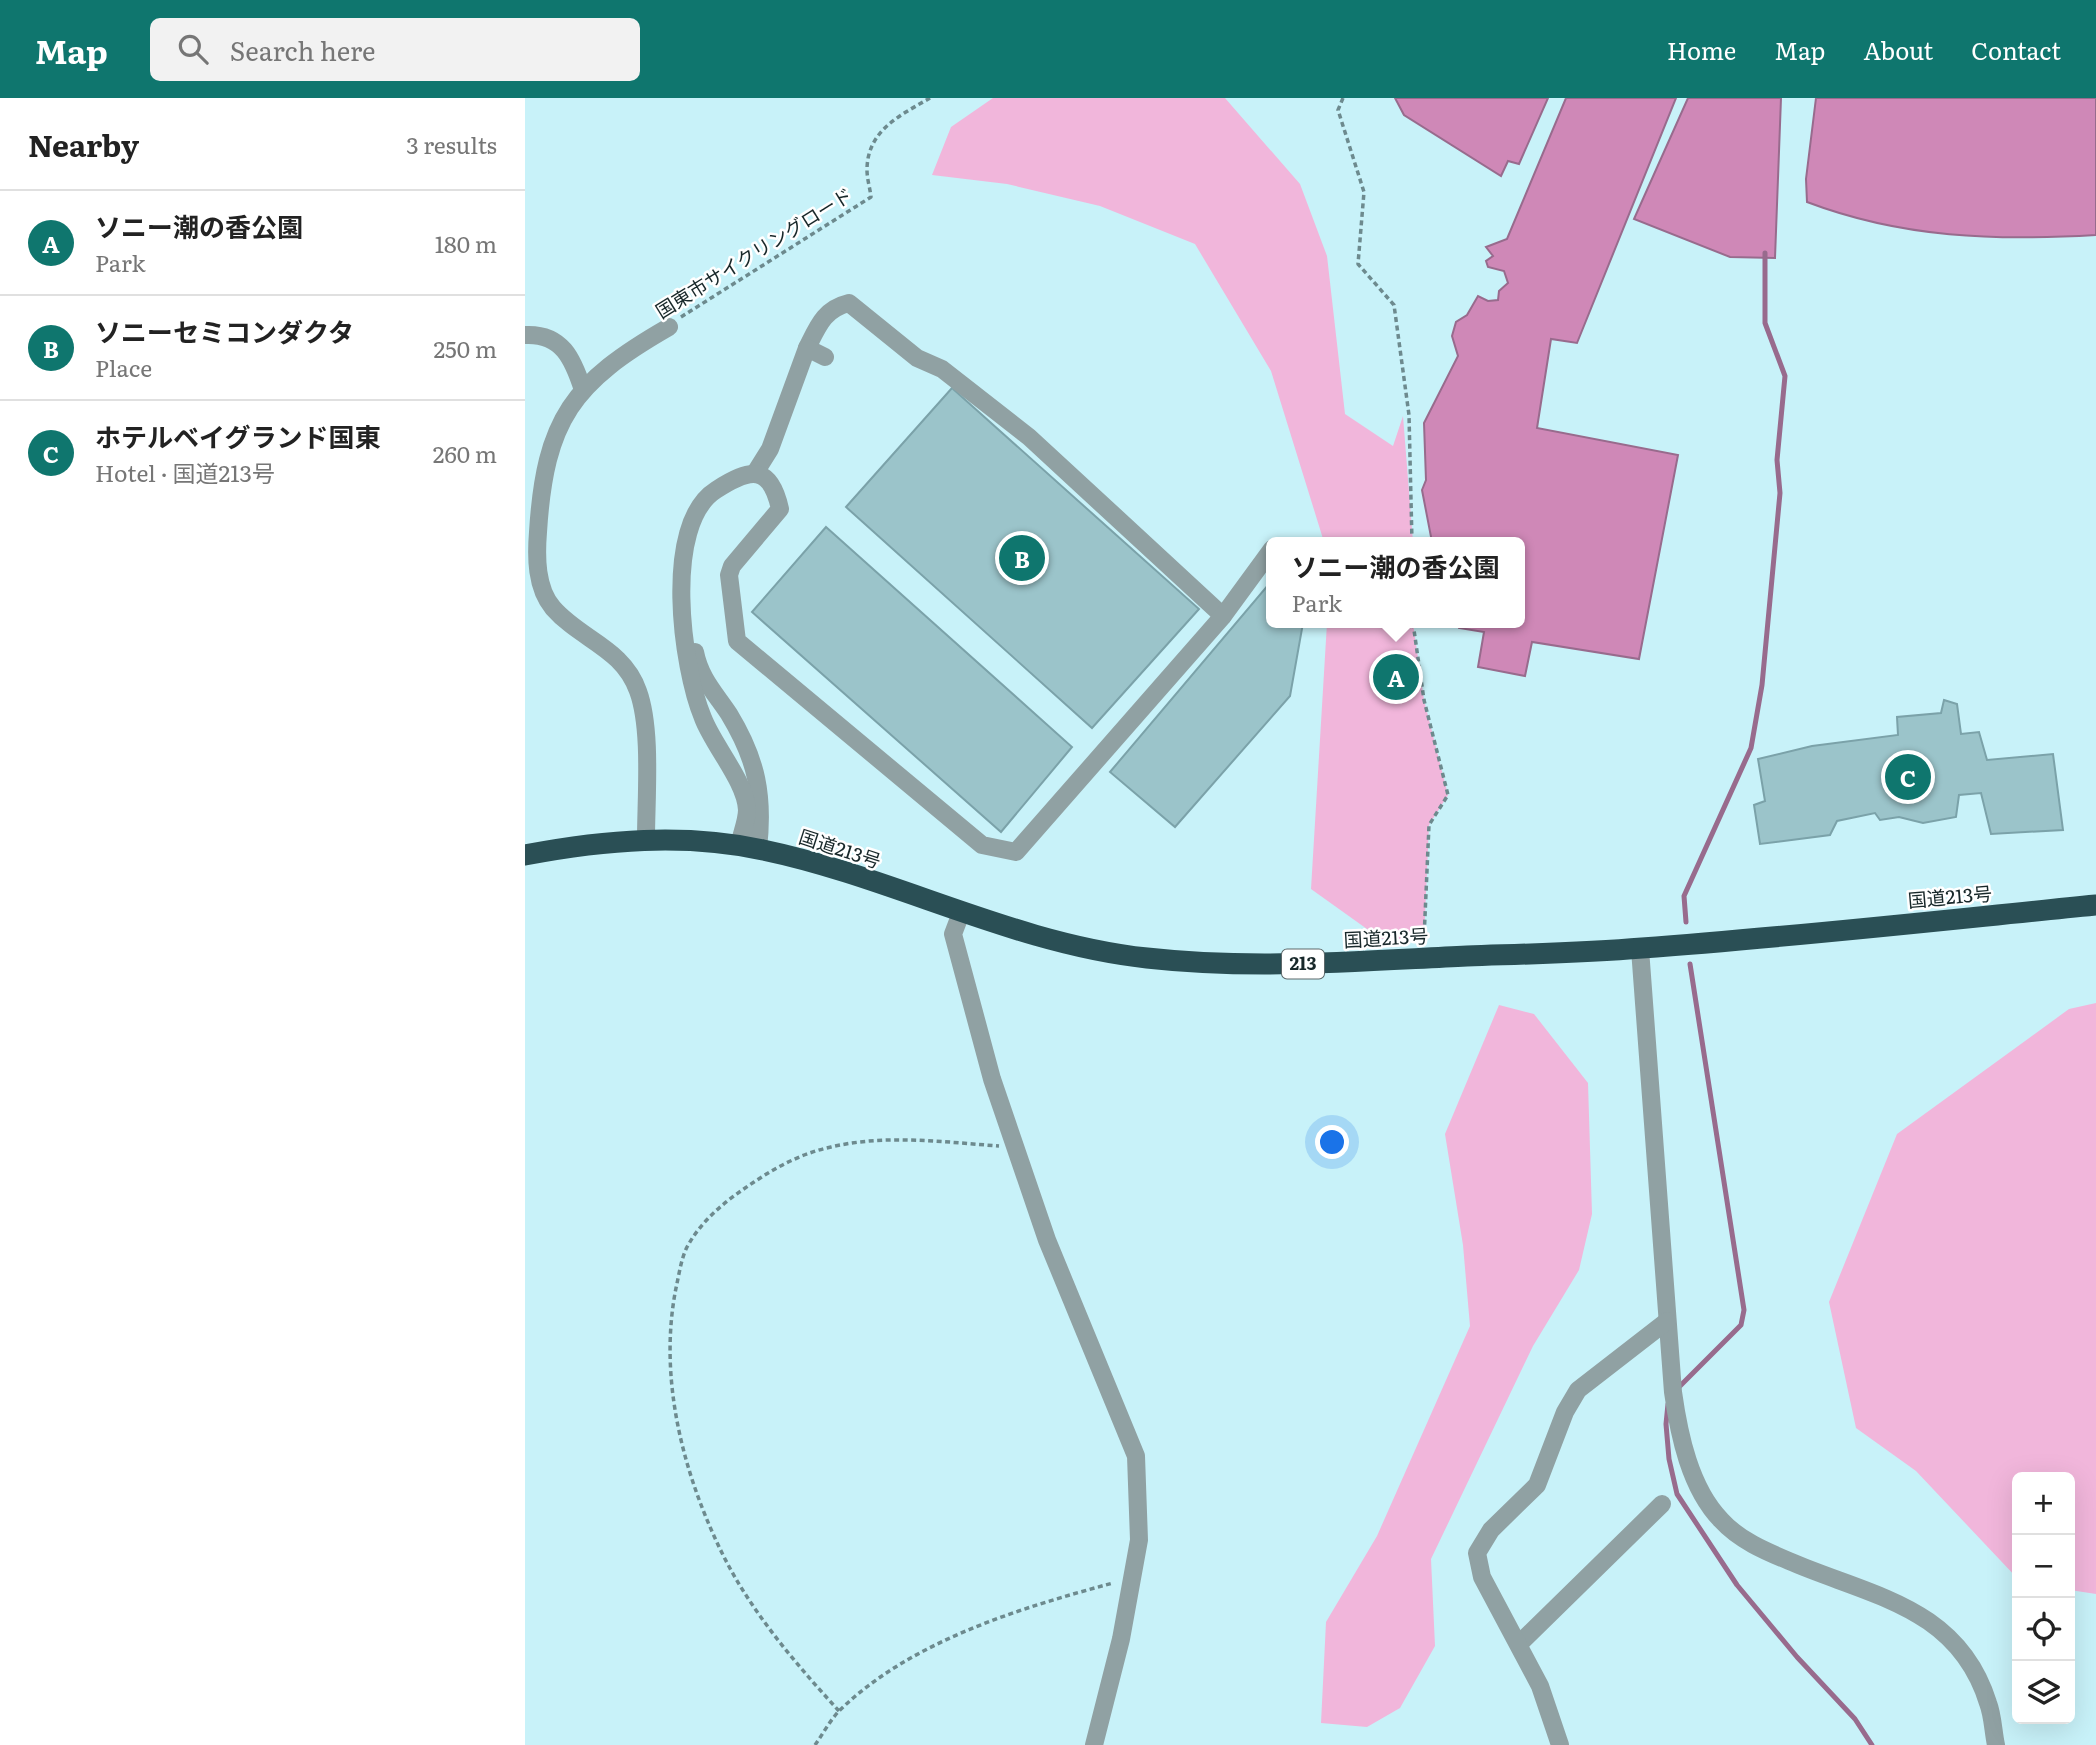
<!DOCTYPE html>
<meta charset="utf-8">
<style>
body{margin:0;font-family:Literata,"Noto Sans JP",serif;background:#f2f2f2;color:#222}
.controls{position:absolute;right:21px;bottom:21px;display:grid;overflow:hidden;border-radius:10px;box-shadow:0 7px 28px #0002}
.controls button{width:63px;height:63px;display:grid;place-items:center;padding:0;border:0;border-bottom:2px solid #e0e0e0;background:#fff;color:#222;font:35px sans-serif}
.you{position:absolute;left:808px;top:1045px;width:24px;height:24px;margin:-18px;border:5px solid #fff;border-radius:50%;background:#1a73e8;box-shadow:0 0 0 10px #1a73e833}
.badge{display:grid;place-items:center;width:46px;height:46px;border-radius:50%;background:#0f766e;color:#fff;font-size:23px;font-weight:700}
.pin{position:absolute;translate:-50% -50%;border:4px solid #fff;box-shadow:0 2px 7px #0006}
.popup{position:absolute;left:741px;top:439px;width:259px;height:91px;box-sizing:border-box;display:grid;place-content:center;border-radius:10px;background:#fff;filter:drop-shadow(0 2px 5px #0005);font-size:23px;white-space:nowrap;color:#767676}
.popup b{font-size:26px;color:#222}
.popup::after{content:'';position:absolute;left:50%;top:100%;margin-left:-14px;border:14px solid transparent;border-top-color:#fff}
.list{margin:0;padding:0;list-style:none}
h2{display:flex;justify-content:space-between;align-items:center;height:91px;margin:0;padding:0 28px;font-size:30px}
h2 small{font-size:23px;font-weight:400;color:#767676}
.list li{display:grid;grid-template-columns:46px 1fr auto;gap:21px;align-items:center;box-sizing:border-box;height:105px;padding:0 28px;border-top:2px solid #e0e0e0}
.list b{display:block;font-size:26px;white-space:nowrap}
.list p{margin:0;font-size:23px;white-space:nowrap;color:#767676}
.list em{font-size:23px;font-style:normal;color:#767676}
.icon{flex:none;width:38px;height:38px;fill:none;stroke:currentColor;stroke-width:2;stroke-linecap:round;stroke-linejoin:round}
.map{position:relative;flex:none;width:1571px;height:1647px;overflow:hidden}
header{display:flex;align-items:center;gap:42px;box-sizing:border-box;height:98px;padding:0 35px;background:#0f766e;color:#fff}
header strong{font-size:33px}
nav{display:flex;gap:38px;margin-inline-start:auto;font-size:24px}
.search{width:490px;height:63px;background:#f2f2f2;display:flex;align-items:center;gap:18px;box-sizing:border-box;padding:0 24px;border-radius:10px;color:#767676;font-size:26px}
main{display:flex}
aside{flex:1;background:#fff}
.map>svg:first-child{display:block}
.green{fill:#f1b6db}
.water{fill:#cf88b7;stroke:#986b8d;stroke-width:2}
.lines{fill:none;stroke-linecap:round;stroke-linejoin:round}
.stream{stroke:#986b8d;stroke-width:5}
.building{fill:#9bc4ca;stroke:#7ba2a9;stroke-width:2}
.path{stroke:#6d8a8e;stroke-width:3.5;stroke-dasharray:5 3.5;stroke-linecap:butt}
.minor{stroke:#90a1a3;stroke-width:18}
.highway{stroke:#2a4f55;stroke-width:21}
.labels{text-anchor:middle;stroke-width:5;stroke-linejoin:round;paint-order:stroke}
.shield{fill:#fff;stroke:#5d686a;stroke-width:2}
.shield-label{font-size:18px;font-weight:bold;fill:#18282a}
.street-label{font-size:19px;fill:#18282a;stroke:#fff}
</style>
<header>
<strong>Map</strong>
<div class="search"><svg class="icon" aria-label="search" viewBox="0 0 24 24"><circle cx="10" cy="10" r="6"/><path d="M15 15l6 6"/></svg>Search here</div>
<nav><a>Home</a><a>Map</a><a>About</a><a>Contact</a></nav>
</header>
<main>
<aside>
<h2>Nearby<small>3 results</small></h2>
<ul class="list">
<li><span class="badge">A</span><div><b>ソニー潮の香公園</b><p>Park</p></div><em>180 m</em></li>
<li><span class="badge">B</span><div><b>ソニーセミコンダクタ</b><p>Place</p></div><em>250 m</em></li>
<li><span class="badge">C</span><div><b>ホテルベイグランド国東</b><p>Hotel · 国道213号</p></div><em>260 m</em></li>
</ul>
</aside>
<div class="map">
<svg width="1571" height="1647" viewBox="0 0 1571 1647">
<rect width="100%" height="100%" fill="#c8f2f9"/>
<g class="green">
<path d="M468,0H700L775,86L802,158L820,316L868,348L878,318L888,444H799L746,273L670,146L575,108L482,86L407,77L426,29Z"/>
<path d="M802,525H888L899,602L923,697L904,727L899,841H856L786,791Z"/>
<path d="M1571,905V1496L1545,1492V1379H1492V1480L1391,1373L1331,1330L1304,1204L1372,1036L1544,911Z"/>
<path d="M974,907L1009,916L1063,985L1067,1116L1054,1172L1008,1248L906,1461L910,1548L875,1610L842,1629L796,1625L801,1524L852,1438L945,1228L938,1147L920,1036Z"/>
</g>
<g class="water">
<path d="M870,0H1023L994,66L983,63L976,78L879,17Z"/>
<path d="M1041,0H1151L1052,245L1026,241L1012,330L1153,357L1114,561L1007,544L1000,578L953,569L959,534L934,530V525H995V444H907L897,392L901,382L899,325L933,258L927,238L931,224L942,217L953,198L963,203L973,202L974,193L983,185L979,173L963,169L961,163L968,158L961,149L982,141Z"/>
<path d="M1163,0H1256L1250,160L1205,159L1109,121Z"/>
<path d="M1291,0H1571V137C1470,143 1377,140 1282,104L1281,81Z"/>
</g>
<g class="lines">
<g class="stream">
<path d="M1161,824L1159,798L1226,650L1237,587L1255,395L1252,362L1260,278L1240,225V155"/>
<path d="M1153,1290L1216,1227L1219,1212L1165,866"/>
<path d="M1143,1306L1141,1326L1144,1361L1152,1396L1212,1487L1272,1559L1330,1621L1347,1647"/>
</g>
</g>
<g class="building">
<path d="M427,290L674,511L567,630L321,409Z"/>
<path d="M301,429L547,649L476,734L227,514Z"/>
<path d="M744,486L747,525H778L765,598L650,729L585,674Z"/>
<path d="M1419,602L1432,606L1436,636L1454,634L1462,662L1528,656L1538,732L1466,736L1456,695L1434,697L1431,719L1398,725L1374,719L1355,722L1350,715L1312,723L1305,737L1235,746L1229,707L1240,703L1233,661L1287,648L1373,637L1372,619L1416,615Z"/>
</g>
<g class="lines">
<g class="path">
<path d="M818,0L813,12L839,94L833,166L869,207L884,317L887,444"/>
<path d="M156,219L346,99C345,90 342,81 342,72C342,32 376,17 405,0"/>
<path d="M888,525L899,602L923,697L904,727L899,841"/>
<path d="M314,1613C271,1566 227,1515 198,1457C158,1376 133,1280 151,1190C154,1177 156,1161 162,1149C178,1120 202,1102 229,1084C253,1068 278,1055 306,1049C361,1036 418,1044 474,1048"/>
<path d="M290,1647C298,1636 305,1622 315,1612C386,1543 495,1510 588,1485"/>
</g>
<g class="minor">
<path d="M0,237C37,235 48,261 58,292"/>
<path d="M282,250C293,228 299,211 324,205L392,260L417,271L504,339L698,518"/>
<path d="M230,375L245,351L282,250L300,259"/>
<path d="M170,554C175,580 190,595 204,616C232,662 239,698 233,751"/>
<path d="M121,741C121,699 127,631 113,593C98,550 56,542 28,510C11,490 11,459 13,434C20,321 48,284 144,229"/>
<path d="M214,748C216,737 222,723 222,712C221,684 188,647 178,620C157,570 137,426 191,392C225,370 245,366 255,411L207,468L204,477L212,543L457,747L491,754L698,518L747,451"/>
<path d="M436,815L428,836L467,981L522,1142L611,1358L614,1442L596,1541L569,1647"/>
<path d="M1115,851L1148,1294C1154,1337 1165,1390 1196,1422C1214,1442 1240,1453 1264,1463C1345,1498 1433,1508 1463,1605C1468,1618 1468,1633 1471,1647"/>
<path d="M994,1546L1137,1406"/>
<path d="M1035,1647L1015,1588L957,1479L952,1455L966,1432L1012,1387L1040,1314L1053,1292L1142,1223"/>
</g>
<path class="highway" d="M0,757C79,742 159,735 238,752C368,779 489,846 622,860C729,872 835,863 942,858C1000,856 1059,855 1117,850C1269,839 1420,822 1571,807"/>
</g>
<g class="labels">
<rect class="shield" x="757" y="851.5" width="42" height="29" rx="5"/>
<g class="shield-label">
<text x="778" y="872">213</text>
</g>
<g class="street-label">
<text transform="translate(229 155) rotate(-32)" y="7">国東市サイクリングロード</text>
<text transform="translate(315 751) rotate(18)" y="7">国道213号</text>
<text transform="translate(1425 799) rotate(-5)" y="7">国道213号</text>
<text transform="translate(861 840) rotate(-3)" y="7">国道213号</text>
</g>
</g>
</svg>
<div class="controls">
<button>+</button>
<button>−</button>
<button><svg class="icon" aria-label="locate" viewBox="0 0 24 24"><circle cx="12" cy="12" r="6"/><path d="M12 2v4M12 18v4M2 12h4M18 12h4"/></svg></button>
<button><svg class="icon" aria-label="layers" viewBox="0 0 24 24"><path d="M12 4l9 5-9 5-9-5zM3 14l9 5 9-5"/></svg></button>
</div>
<div class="you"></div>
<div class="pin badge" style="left:871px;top:579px">A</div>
<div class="popup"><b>ソニー潮の香公園</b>Park</div>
<div class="pin badge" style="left:497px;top:460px">B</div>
<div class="pin badge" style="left:1383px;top:679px">C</div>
</div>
</main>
